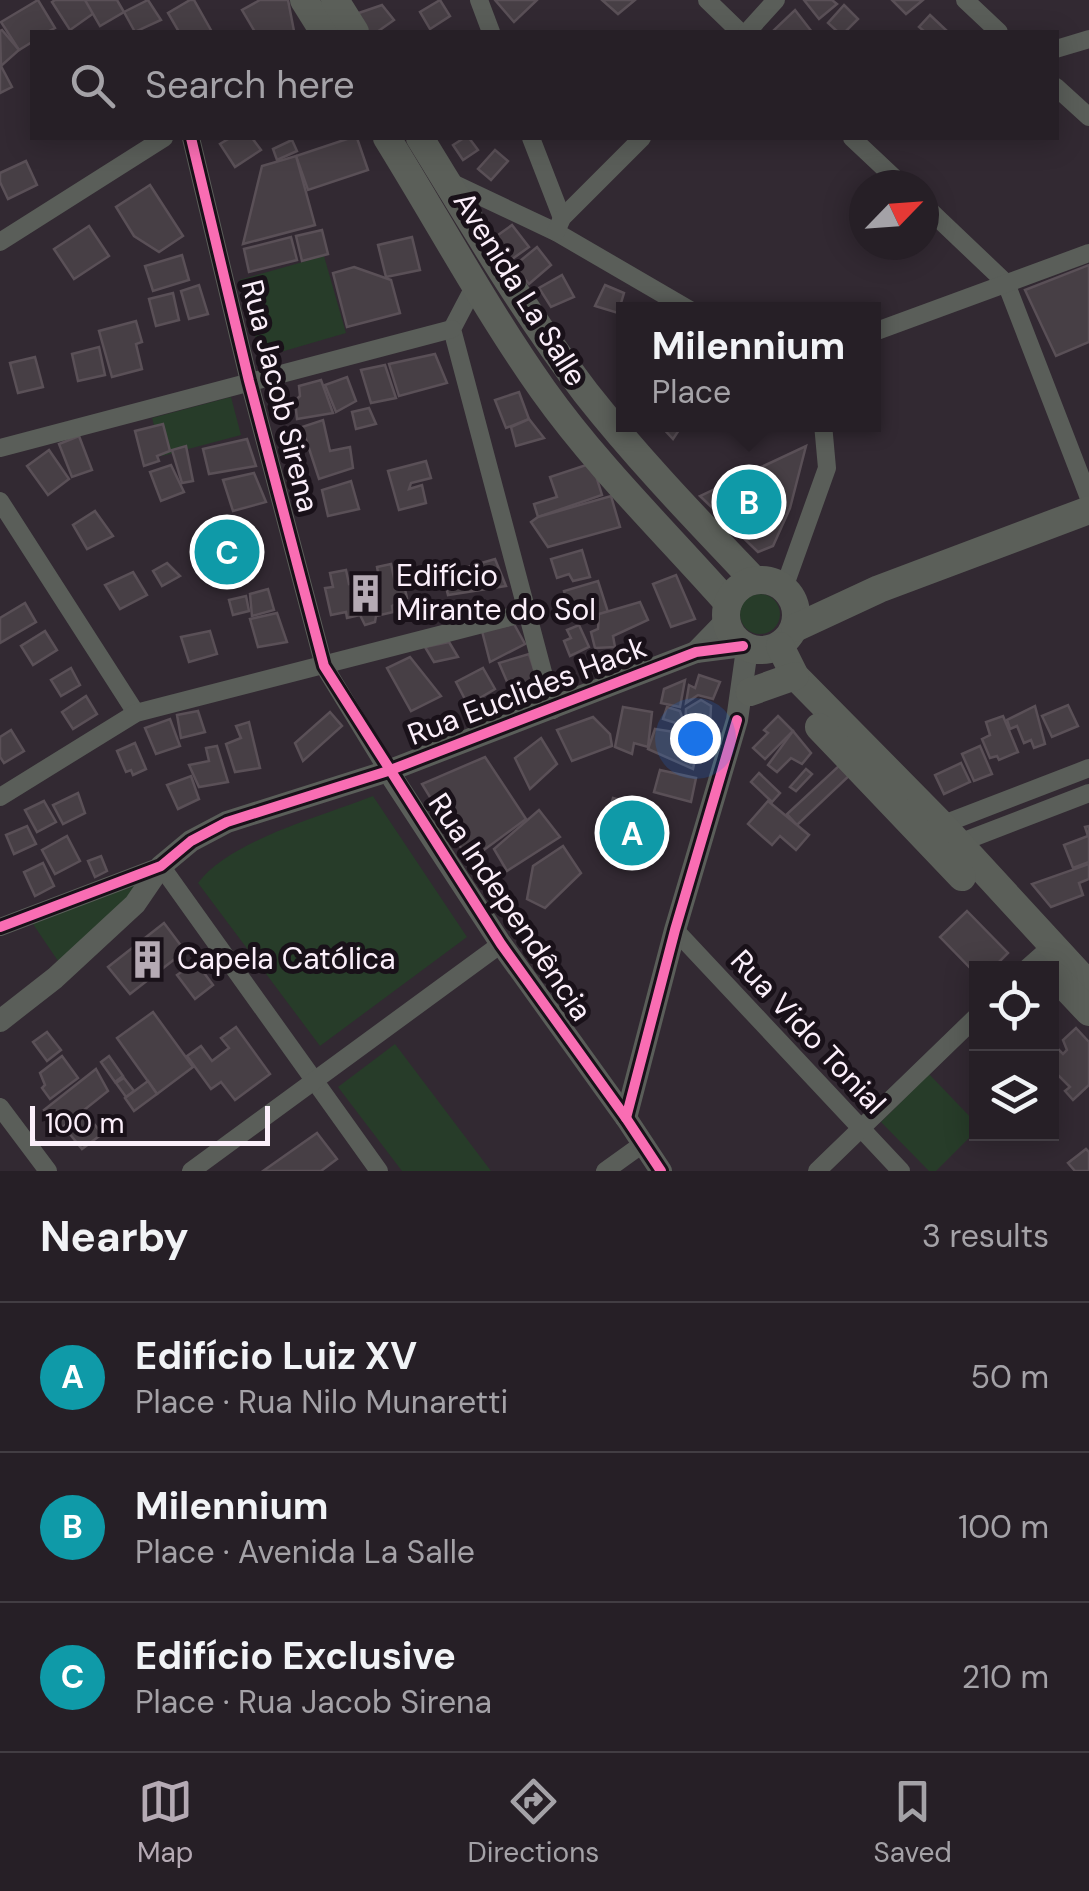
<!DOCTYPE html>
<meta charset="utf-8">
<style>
body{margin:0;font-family:"DM Sans",sans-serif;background:#2e272e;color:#f1f3f6}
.controls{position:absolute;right:30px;bottom:30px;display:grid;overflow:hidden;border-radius:0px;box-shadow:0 5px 25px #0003}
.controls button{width:90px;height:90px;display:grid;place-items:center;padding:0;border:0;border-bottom:2px solid #423d43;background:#261f26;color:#f1f3f6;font:50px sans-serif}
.compass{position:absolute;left:849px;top:170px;width:90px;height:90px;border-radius:50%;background:#261f26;box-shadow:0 5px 25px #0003;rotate:65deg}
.scale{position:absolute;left:30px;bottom:25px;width:240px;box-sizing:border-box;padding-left:10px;border:5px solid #fbeffa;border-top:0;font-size:28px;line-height:35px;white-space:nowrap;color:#fbeffa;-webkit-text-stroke:8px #191119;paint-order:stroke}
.you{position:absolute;left:695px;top:738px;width:35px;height:35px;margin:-25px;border:8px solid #fff;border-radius:50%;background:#1a73e8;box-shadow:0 0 0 15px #1a73e833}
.badge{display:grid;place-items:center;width:65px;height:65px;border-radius:50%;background:#b5aab4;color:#fff;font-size:32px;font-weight:700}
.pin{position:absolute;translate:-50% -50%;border:5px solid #fff;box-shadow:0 2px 10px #0006}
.popup{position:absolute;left:616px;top:302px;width:265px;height:130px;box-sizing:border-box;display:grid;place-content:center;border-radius:0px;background:#261f26;filter:drop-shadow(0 2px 8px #0005);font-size:32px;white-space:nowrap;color:#a4a2a7}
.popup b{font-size:38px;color:#f1f3f6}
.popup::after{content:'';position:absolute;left:50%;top:100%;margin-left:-20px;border:20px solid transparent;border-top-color:#261f26}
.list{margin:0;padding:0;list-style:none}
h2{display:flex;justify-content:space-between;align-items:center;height:130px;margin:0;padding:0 40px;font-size:42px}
h2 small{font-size:32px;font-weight:400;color:#a4a2a7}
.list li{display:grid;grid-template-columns:65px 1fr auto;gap:30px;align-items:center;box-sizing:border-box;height:150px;padding:0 40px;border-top:2px solid #423d43}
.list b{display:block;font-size:38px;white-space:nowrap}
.list p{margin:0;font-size:32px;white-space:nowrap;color:#a4a2a7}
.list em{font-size:32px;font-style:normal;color:#a4a2a7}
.icon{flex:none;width:55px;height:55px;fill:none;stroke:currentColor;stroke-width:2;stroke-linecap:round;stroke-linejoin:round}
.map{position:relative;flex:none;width:1089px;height:1171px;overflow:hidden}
.search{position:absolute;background:#261f26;box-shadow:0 5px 25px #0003;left:30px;right:30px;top:30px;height:110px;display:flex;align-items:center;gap:25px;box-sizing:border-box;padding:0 35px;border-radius:0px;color:#a4a2a7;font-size:38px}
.sheet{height:580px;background:#261f26}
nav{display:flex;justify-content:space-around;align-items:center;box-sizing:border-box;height:140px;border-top:2px solid #423d43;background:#261f26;font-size:28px;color:#a4a2a7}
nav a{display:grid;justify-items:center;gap:5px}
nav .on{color:#b5aab4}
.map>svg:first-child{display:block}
.green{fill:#273c29}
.building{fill:#473f45;stroke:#5a5057;stroke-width:2.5}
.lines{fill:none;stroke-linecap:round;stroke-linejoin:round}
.minor{stroke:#5a5e59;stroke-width:18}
.tertiary{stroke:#5a5e59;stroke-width:22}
.secondary{stroke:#5b5f59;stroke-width:28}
.cycleway-casing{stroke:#191119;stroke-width:16}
.cycleway{stroke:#f96db3;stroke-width:10}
.labels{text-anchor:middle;stroke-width:10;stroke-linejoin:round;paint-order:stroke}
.street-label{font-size:30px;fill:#fbeffa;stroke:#191119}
.poi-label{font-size:30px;fill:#fbeffa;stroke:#191119;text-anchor:start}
</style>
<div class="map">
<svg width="1089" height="1171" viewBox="0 0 1089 1171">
<rect width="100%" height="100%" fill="#322932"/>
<g class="green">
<path d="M324,256L346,333L267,356L259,349L239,280Z"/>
<path d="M231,397L241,435L162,456L152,418Z"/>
<circle cx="760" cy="614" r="20"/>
<path d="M373,796L467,937L320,1046L198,883C230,840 323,816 373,796Z"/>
<path d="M155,873L58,961L33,924Z"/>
<path d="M395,1044L491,1171H402L338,1087Z"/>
<path d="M929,1074L976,1123V1131L936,1171H929L881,1122Z"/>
</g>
<g class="building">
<path d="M38,0L55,28L47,32H32V42L19,50L1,22Z"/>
<path d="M55,0H86L94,13L70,30L52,2Z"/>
<path d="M85,0H117L124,12L100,26Z"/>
<path d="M148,0L161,20L135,32L124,12Z"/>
<path d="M190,0H194L212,32H179L168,13Z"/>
<path d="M260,0H288L294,31L255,32L242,10Z"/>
<path d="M440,0L450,16L430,29L420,12Z"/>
<path d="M495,0H537L514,22Z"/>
<path d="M602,0H635L618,14Z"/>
<path d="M804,0H832L837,4L819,19Z"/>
<path d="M892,0H923L906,14Z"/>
<path d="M382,5L394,20L377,32H365L353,15Z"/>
<path d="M844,5L858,19L845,32H838L828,23Z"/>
<path d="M795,10L812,32H777L774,30Z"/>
<path d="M930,15L946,30L944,32H925L919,27Z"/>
<path d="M2,30L19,50L1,66L0,31Z"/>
<path d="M1,66L12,87L0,93V67Z"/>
<path d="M230,138H252L261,150L235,167L220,144Z"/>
<path d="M350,138H357L368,170L308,190L296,156Z"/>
<path d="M464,138H469L478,150L463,160L453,145Z"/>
<path d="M292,140L297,151L277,160L273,149Z"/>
<path d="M495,150L508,161L491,180L478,169Z"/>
<path d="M296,156L315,225L243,244L262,166Z"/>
<path d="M26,161L37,185L8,199L0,182V173Z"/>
<path d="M150,185L183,236L159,252L134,236L116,207Z"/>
<path d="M512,225L529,247L508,262L491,240Z"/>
<path d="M89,226L109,256L74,279L54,249Z"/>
<path d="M322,230L328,254L302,261L296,236Z"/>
<path d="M291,237L297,260L249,272L244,249Z"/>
<path d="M412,237L420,270L386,277L378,245Z"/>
<path d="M537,247L551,265L529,284L514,266Z"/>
<path d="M182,255L189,280L153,291L145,266Z"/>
<path d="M1089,265V342L1056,356L1025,290Z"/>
<path d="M354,267L391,280L400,313L347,327L333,273Z"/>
<path d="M562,275L574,297L551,307L539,288Z"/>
<path d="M199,285L208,314L189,319L181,291Z"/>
<path d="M605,285L624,293L618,313L595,306Z"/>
<path d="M173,293L179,320L156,326L149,299Z"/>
<path d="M136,321L142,342L136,344L142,369L112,377L99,331Z"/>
<path d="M99,347L105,375L78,381L72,354Z"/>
<path d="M435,354L447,383L399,396L389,364Z"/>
<path d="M35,357L43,387L18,393L10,363Z"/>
<path d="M385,365L396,398L371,403L361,370Z"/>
<path d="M347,377L356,401L336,412L325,385Z"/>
<path d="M321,380L333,413L297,419L295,401L300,396L299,386Z"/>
<path d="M519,392L529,419L506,428L495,400Z"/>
<path d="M369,408L376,424L356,429L352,412Z"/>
<path d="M529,419L544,438L516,446L511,427Z"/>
<path d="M323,420L330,451L350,447L353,468L319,479L302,427Z"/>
<path d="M163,424L170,451L157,456L159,461L144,466L135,431Z"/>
<path d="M659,424H683L673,439Z"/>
<path d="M79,436L92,470L72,477L59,444Z"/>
<path d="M247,439L256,466L209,474L203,449Z"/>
<path d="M186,446L193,481L182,483L172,450Z"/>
<path d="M806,446L790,508L773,546L758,552L700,496Z"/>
<path d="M49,450L69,479L48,495L27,466Z"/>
<path d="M426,461L431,478L411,483L409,489L422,485L426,503L399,510L388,471Z"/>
<path d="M592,463L602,495L538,517L534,504L557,497L550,477Z"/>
<path d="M171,465L184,492L161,501L150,472Z"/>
<path d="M254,473L266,502L233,511L223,480Z"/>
<path d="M351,481L359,509L328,516L322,490Z"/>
<path d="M611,496L620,527L548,547L531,522L538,517Z"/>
<path d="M95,511L113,536L87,549L73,525Z"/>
<path d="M245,525L254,570L237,573L238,579L221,582L219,576L210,578L200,534Z"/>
<path d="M582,550L590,577L573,581L569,574L557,578L551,559Z"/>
<path d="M495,559L506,586L448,595L443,574Z"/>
<path d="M167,563L180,576L162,586L153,571Z"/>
<path d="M391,564L396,587L404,585L407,598L392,606L393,612L376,616L375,622L365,625L360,615L347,618L346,612L331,615L325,588L333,587L330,573L346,570L349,584L379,578L377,567Z"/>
<path d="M133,572L147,595L120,609L105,585Z"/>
<path d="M676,575L695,619L671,627L653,584Z"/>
<path d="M598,581L608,612L588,617L582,609L569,610L564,591Z"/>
<path d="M268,589L274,610L252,616L250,594Z"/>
<path d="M246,596L249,611L233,615L229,600Z"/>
<path d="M640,602L648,620L613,636L615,647L595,648L591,632L598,629L599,614Z"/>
<path d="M25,603L36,622L0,643V618Z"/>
<path d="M277,613L287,642L258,647L250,619Z"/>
<path d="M514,624L525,644L490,662L482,631Z"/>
<path d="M579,625L589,647L570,656L564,641L571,638L567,630Z"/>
<path d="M45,631L57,650L33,665L21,646Z"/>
<path d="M210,631L217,654L189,662L181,637Z"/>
<path d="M449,642L458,657L434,662L425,647Z"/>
<path d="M529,654L539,684L511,691L499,663Z"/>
<path d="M410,657L441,696L411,711L387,668Z"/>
<path d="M71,668L80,685L61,696L51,680Z"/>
<path d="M483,668L495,689L468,705L456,682Z"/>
<path d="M699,675L720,682L713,699L698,695L686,703L689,685L695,688Z"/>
<path d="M685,680L680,707L661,703L664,689Z"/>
<path d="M86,696L97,714L73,729L62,712Z"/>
<path d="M701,700L711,706L710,728L685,726L686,709Z"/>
<path d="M1068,705L1078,726L1052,737L1042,716Z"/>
<path d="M1035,706L1045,744L1034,748L1031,740L1024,743L1017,726L1010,729L1007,720Z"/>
<path d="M623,707L652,712L648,747L634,743L632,754L615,747Z"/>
<path d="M667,707L680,711L685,726L663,719Z"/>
<path d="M198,711L205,732L181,738L177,715Z"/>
<path d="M330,712L342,726L303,761L295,743Z"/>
<path d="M778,716L793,731L765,759L753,748L768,733L764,730Z"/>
<path d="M1003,716L1018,752L999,760L997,756L990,758L982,739L990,735L986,722Z"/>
<path d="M593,717L610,734L612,746L572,761L557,730Z"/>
<path d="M170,719L180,746L156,754L145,728Z"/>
<path d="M249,722L260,768L235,772L226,744L241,738L236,726Z"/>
<path d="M655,729L700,736L693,769L648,749Z"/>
<path d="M11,730L24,751L4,763L0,757V737Z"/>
<path d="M793,731L811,753L802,764L791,758L777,772L768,765Z"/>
<path d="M541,738L557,764L530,789L515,758Z"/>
<path d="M135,743L146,769L133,775L131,770L126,772L117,751Z"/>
<path d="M217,746L228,782L199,787L189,765L209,761L206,748Z"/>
<path d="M980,746L992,774L974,781L962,754Z"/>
<path d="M485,757L526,819L469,861L422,784Z"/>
<path d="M961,763L970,782L944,794L935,775Z"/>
<path d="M841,764L850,775L797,825L787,814Z"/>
<path d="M806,769L812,774L796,791L790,787Z"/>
<path d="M660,770L696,778L691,802L654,792Z"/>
<path d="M759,773L780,793L772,802L751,782Z"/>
<path d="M191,776L199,799L178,809L167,785Z"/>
<path d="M78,793L85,813L63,824L53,805Z"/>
<path d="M613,798L657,810L660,818L652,844L658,846L652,858L640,860L605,850L613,821L607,820Z"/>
<path d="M44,801L56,822L37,832L25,810Z"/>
<path d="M768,801L809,835L796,850L780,836L772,845L748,824Z"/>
<path d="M539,810L560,837L507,871L494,849Z"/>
<path d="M27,826L36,844L14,854L6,835Z"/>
<path d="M1089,826V862L1073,868L1064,845L1088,836L1085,827Z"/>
<path d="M67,836L80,861L55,874L42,850Z"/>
<path d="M563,846L581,873L545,908L527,899L533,866Z"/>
<path d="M101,856L107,871L95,877L88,861Z"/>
<path d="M43,863L54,886L35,896L24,872Z"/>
<path d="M1089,864V879L1079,883L1083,895L1051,907L1032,884Z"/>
<path d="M967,911L1008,953L993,968H976V974L940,937Z"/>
<path d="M164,923L185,951L130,994L108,967Z"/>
<path d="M196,962L213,985L195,999L177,975Z"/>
<path d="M153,1012L193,1067L157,1094L117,1038Z"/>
<path d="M236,1027L270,1074L235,1100L221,1082L211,1089L187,1056L201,1046L212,1061L229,1048L221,1038Z"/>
<path d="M1076,1028L1089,1042V1085L1073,1100L1065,1091L1070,1087L1055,1072L1052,1075V1043L1063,1054L1067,1050L1063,1040Z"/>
<path d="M47,1032L61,1050L47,1061L33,1042Z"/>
<path d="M62,1056L78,1078L50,1099L42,1088L45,1085L40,1073Z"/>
<path d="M109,1056L123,1076L115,1082L101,1062Z"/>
<path d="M96,1069L108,1091L59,1130L44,1110Z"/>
<path d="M124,1078L134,1091L126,1097L116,1083Z"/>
<path d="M148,1081L157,1094L134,1111L125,1098Z"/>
<path d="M84,1111L102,1134L82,1149L64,1127Z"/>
<path d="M317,1133L337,1159L321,1171H263Z"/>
<path d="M1086,1149L1089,1152V1171H1075L1068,1163Z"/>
</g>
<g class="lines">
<g class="minor">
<path d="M479,0L491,32"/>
<path d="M707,0L740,32"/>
<path d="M965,0L999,32"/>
<path d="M747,32L776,0"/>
<path d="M1056,49L1089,39"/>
<path d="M1056,87L1089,117"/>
<path d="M191,138L249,381L324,666L388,771"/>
<path d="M531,138L562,218"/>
<path d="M852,138L902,185"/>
<path d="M448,181L556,232L690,310"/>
<path d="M924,205L1006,283L1089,498"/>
<path d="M556,232L562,218L642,138"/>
<path d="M0,242L164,138"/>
<path d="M474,287L452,329L553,710"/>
<path d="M874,332L1089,253"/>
<path d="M0,448L452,329"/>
<path d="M0,501L136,713"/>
<path d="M784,588L827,468L823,424"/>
<path d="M0,797L136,713L525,613"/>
<path d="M936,827L1089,768"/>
<path d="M954,845L1089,793"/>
<path d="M0,927L161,866L379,1171"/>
<path d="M675,930L901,1171"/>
<path d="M1027,968L1053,945"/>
<path d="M0,1107L48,1171"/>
<path d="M191,1171L501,944"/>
<path d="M605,1171L644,1143"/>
<path d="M817,1171L976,1017"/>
</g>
<g class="tertiary">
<path d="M696,652L726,621"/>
<path d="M388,771L501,944L626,1118L661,1171"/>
<path d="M0,1021L55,978L135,904L161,866L191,841L227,822L388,771L696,652L743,646"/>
<path d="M626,1118L675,930L737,720L747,649"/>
</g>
<g class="secondary">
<path d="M304,0L324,32"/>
<path d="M335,0L355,32"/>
<path d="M387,138C439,222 486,309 543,390C597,466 666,533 728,603"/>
<path d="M420,138C473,224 524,312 586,393C638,459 696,519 754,580"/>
<circle cx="761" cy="615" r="35"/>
<path d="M795,628L879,589L1089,510"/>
<path d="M780,646L795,676L940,823L1089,985"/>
<path d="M750,692L795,676"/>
<path d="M819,727L962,877"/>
<path d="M1056,977L1089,1012"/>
</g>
<defs>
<g id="cycleway">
<path d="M191,138L249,381L324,666L501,944L626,1118L661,1171"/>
<path d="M0,927L161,866L191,841L227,822L388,771L696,652L743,646"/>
<path d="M626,1118L675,930L737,720"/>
</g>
</defs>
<use href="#cycleway" class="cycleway-casing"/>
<use href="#cycleway" class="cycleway"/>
</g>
<defs>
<symbol id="building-bare" viewBox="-9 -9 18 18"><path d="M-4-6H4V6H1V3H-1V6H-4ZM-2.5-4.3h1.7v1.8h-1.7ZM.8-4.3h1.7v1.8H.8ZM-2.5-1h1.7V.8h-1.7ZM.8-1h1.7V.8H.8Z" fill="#b5aab4" stroke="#191119" stroke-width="2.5" paint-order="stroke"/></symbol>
</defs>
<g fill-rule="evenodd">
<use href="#building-bare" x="338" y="566" width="55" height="55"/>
<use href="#building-bare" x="120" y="932" width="55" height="55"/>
</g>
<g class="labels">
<g class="street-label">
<text transform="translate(520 289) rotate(58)" y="10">Avenida La Salle</text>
<text transform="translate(280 396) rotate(76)" y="10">Rua Jacob Sirena</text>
<text transform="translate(527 691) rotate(-21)" y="10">Rua Euclides Hack</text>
<text transform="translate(510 907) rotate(56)" y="10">Rua Independência</text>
<text transform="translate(808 1032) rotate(47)" y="10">Rua Vido Tonial</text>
</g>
<g class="poi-label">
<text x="396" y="586">Edifício<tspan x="396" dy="34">Mirante do Sol</tspan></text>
<text x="177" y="969">Capela Católica</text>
</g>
</g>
</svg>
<div class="controls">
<button><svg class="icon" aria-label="locate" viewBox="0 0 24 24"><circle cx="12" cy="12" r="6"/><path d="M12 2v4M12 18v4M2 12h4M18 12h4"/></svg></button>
<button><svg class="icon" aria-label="layers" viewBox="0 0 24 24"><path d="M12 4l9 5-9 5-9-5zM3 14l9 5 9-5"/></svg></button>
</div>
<svg class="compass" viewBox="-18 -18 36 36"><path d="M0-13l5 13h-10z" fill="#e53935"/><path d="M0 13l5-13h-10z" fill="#a4a2a7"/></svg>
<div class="scale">100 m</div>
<div class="you"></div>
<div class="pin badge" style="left:632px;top:833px;background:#0f9aa8">A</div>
<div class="pin badge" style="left:749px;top:502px;background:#0f9aa8">B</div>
<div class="popup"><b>Milennium</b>Place</div>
<div class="pin badge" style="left:227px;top:552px;background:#0f9aa8">C</div>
<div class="search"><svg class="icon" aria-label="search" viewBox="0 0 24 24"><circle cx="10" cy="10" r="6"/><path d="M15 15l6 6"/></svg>Search here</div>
</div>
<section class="sheet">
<h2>Nearby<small>3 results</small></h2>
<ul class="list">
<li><span class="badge" style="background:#0f9aa8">A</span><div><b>Edifício Luiz XV</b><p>Place · Rua Nilo Munaretti</p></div><em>50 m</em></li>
<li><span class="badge" style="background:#0f9aa8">B</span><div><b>Milennium</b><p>Place · Avenida La Salle</p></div><em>100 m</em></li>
<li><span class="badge" style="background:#0f9aa8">C</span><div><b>Edifício Exclusive</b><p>Place · Rua Jacob Sirena</p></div><em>210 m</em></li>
</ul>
</section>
<nav>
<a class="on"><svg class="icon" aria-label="map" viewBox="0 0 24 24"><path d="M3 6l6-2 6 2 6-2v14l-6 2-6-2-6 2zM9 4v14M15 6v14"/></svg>Map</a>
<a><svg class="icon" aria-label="directions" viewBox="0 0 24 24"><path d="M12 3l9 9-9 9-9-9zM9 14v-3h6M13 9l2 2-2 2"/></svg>Directions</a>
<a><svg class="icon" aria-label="saved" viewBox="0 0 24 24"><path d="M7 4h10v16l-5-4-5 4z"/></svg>Saved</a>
</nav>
